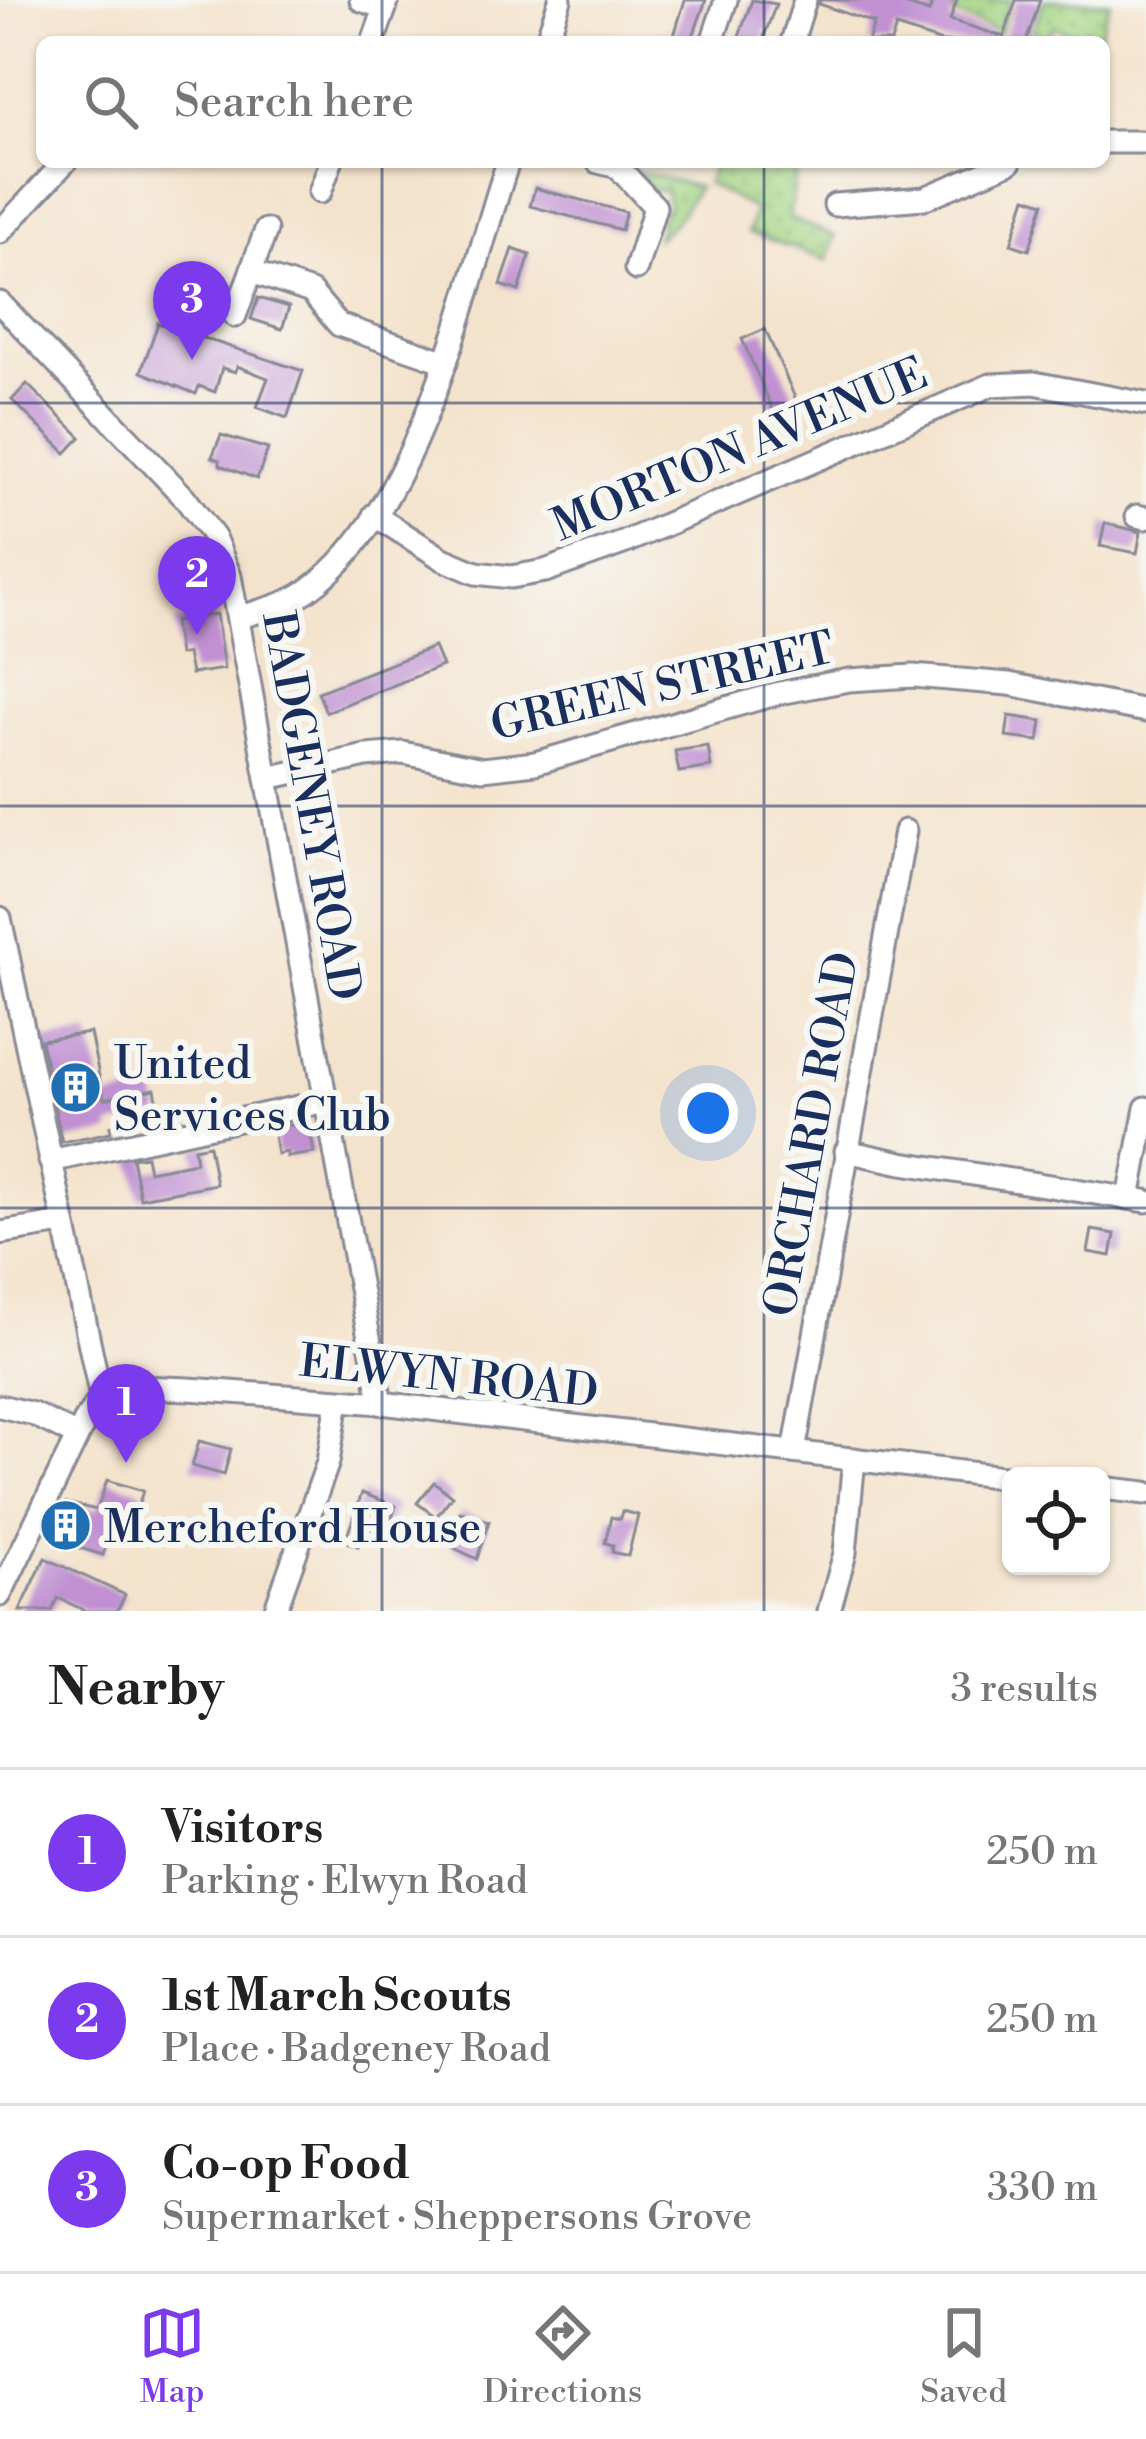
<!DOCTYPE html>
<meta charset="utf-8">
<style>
body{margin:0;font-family:"Libre Bodoni",serif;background:#f2f2f2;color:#222}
.controls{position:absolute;right:36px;bottom:36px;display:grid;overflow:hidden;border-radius:18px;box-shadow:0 3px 9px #0004}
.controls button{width:108px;height:108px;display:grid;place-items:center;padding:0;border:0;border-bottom:3px solid #e0e0e0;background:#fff;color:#222;font:60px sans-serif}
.you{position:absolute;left:708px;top:1113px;width:42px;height:42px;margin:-30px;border:9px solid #fff;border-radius:50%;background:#1a73e8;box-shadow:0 0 0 18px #1a73e833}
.badge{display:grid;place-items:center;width:78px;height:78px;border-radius:50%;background:#7c3aed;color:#fff;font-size:39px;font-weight:700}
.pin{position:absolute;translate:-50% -99px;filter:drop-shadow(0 3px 6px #0008)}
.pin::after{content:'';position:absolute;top:63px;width:42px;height:36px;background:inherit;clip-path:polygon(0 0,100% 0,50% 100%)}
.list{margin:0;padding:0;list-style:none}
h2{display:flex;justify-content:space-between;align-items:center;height:156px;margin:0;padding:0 48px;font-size:51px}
h2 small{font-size:39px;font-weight:400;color:#767676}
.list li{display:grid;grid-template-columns:78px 1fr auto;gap:36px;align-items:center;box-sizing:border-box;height:168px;padding:0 48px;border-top:3px solid #e0e0e0}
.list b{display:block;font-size:45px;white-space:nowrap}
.list p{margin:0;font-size:39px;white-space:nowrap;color:#767676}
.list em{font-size:39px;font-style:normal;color:#767676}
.icon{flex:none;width:66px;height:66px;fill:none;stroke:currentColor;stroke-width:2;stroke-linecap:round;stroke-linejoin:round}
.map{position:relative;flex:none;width:1146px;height:1611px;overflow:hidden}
.search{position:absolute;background:#fff;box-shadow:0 3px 9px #0004;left:36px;right:36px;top:36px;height:132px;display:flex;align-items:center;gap:30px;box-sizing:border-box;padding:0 42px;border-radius:18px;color:#767676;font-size:45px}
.sheet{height:660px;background:#fff}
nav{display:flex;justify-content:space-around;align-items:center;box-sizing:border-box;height:168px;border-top:3px solid #e0e0e0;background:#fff;font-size:33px;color:#767676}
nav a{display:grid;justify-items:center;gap:6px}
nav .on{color:#7c3aed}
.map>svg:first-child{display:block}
.grass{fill:url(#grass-dots);stroke:#608271;stroke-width:3}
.building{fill:#c090d2}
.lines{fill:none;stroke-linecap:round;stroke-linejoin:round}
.minor-casing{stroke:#888995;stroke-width:27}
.minor{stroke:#fff;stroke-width:21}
.grid{fill:none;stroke:#1b2f5e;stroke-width:3;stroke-opacity:0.55}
.labels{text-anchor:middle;stroke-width:12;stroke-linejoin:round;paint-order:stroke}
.street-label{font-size:45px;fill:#1b2f5e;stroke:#f6f6f2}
.poi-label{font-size:45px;fill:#1b2f5e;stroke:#f6f6f2;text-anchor:start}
</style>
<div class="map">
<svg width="1146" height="1611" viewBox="0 0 1146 1611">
<defs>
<pattern id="grass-dots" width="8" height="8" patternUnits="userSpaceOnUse" patternTransform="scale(3)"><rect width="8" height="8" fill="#a4d584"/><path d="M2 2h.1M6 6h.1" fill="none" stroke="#8db774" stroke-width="1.8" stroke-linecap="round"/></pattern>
</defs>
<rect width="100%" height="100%" fill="#f6f6f2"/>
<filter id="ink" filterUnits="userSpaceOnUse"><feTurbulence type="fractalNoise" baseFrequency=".00833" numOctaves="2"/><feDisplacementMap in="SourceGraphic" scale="24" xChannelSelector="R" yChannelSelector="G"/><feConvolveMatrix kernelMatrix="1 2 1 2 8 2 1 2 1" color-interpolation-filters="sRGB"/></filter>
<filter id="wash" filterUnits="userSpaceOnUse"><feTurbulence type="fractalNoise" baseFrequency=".004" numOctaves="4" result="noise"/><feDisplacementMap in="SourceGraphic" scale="48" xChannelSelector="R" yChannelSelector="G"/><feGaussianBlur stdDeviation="2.7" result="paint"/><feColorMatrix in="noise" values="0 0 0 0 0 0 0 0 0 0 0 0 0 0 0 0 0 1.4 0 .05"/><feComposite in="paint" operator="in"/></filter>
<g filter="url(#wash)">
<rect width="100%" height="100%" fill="#f4e3cc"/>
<g class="grass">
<path d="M960,0H1011L1000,32L954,15Z"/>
<path d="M1044,0L1110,2L1097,42L1053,26L1046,42H1029Z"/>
<path d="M716,162H798L789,218L835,236L827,260L748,232L755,210L706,183Z"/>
<path d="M632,170L698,187L674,223L657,238L662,213L668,207L666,191L654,190Z"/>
</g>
<g id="blocks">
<g class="building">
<path d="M685,0H706L691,42H672Z"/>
<path d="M752,0L776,4L762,42H737Z"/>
<path d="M820,0H893L929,12L933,0H957L950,20L1004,37L1016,0H1040L1026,42H942L896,27L891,42H868L874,23L819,4Z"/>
<path d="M535,188L626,212L621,230L530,206Z"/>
<path d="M1026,197L1044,203L1029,250L1011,244Z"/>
<path d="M513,249L530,255L519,291L501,285Z"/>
<path d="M258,298L289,307L282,329L251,319Z"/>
<path d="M158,323L303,371L287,418L257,407L268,378L237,366L235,372L222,368L215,392L199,386L196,394L141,372Z"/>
<path d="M765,329L799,407L776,417L742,339Z"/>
<path d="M27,384L81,437L66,453L12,400Z"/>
<path d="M221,435L268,449L257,479L220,465V460L212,457Z"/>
<path d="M1105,523L1141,532L1137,553L1100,546Z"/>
<path d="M216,614L224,669L191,674L187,653L179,655L174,622Z"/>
<path d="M434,647L442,666L326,712L318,692Z"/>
<path d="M1009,716L1042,721L1039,741L1006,737Z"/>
<path d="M708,746L711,767L679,772L675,751Z"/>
<path d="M90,1033L104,1099L155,1089L160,1115L110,1126L111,1132L62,1142L41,1040Z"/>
<path d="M309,1122L314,1153L287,1157V1152L277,1154L273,1128Z"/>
<path d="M209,1145L216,1184L140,1198L132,1158L146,1156L149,1171L196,1162L194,1148Z"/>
<path d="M1092,1230L1115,1234L1111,1256L1088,1252Z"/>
<path d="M199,1441L231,1449L224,1475L192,1466Z"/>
<path d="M107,1480L143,1491L133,1521L115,1515L103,1555L54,1540L66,1503L97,1510Z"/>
<path d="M434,1482L452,1496L436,1517L417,1503Z"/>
<path d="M362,1493L396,1506L386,1535L365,1527L358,1546L345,1541Z"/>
<path d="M622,1511L638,1515L628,1556L612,1552L613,1545L605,1543L611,1517L620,1519Z"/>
<path d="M460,1512L489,1521L477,1559L450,1546Z"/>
<path d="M45,1558L125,1595L117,1611H86L58,1598L52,1611H20Z"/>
</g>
</g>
</g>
<g filter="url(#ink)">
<use href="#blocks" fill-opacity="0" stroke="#888995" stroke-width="3"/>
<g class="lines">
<defs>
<g id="minor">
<path d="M361,0L385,8"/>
<path d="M373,42L388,0"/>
<path d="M546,42L560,0"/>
<path d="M712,42L726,0"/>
<path d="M792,42L805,0"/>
<path d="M1104,142H1146"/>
<path d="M598,162L618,167L655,207L636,269"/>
<path d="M320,192L331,162"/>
<path d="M835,205L925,198L1010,162"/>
<path d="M0,232L65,162"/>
<path d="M252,272L311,292L339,325L446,362"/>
<path d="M0,303L185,498L214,537L230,576L381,1403"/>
<path d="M235,316L266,230"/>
<path d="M374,515L443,559L476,573L511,577L545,571L623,543L991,385L1034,383L1146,404"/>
<path d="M1137,516L1146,518"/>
<path d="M240,617C263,610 289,604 308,590C422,509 465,289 508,162"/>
<path d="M268,778L366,756L403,753L483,769L535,763L779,693L849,680L913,676L1009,684L1146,711"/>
<path d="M0,918L101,1398"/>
<path d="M846,1151L902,1163L1146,1201"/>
<path d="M50,1161L326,1101"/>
<path d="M1129,1198L1146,1108"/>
<path d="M0,1233L63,1223"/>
<path d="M0,1406L33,1414L75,1435"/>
<path d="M794,1452L905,831"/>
<path d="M1101,1488L1146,1493"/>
<path d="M0,1595L87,1417L101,1398L118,1390L140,1387L189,1389L381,1403L1011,1478"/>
<path d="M275,1611L328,1462L338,1400"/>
<path d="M829,1611L845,1553L854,1459"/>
</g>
</defs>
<use href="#minor" class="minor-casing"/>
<use href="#minor" class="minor"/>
</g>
</g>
<path class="grid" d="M382,0V42M764,0V42M382,162V1611M764,162V1611M0,403H1146M0,806H1146M0,1208H1146"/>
<defs>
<symbol id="building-disc" viewBox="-11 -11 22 22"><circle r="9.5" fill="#1f6fb2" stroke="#f6f6f2"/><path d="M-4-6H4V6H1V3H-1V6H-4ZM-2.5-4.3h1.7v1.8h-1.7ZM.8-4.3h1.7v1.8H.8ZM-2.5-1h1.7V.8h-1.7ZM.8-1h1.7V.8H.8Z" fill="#fff"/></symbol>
</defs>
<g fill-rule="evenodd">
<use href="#building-disc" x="46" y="1058" width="59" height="59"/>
<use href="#building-disc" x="36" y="1496" width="59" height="59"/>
</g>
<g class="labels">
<g class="street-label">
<text transform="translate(739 448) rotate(-23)" y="16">MORTON AVENUE</text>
<text transform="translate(662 685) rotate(-13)" y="16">GREEN STREET</text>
<text transform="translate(313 806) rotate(80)" y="16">BADGENEY ROAD</text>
<text transform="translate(810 1134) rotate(-80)" y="16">ORCHARD ROAD</text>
<text transform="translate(449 1375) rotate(6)" y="16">ELWYN ROAD</text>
</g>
<g class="poi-label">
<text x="114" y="1078">United<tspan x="114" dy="52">Services Club</tspan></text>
<text x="104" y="1542">Mercheford House</text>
</g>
</g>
</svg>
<div class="controls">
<button><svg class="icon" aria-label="locate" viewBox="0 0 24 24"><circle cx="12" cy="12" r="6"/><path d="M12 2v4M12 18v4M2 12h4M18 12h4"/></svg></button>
</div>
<div class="you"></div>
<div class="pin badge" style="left:126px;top:1463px">1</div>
<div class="pin badge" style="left:197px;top:635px">2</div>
<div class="pin badge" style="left:192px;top:360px">3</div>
<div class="search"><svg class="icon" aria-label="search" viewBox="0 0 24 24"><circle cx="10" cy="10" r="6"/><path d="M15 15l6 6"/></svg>Search here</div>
</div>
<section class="sheet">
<h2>Nearby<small>3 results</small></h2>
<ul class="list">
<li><span class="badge">1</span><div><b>Visitors</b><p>Parking · Elwyn Road</p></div><em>250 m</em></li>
<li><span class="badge">2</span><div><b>1st March Scouts</b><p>Place · Badgeney Road</p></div><em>250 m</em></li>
<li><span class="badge">3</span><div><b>Co-op Food</b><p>Supermarket · Sheppersons Grove</p></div><em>330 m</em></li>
</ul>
</section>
<nav>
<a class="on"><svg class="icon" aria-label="map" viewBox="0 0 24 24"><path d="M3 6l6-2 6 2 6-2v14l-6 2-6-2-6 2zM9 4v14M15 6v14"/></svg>Map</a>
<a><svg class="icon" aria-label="directions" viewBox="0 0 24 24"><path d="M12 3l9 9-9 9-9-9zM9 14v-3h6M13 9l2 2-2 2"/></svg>Directions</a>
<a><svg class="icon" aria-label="saved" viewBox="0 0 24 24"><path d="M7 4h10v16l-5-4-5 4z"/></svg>Saved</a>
</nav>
